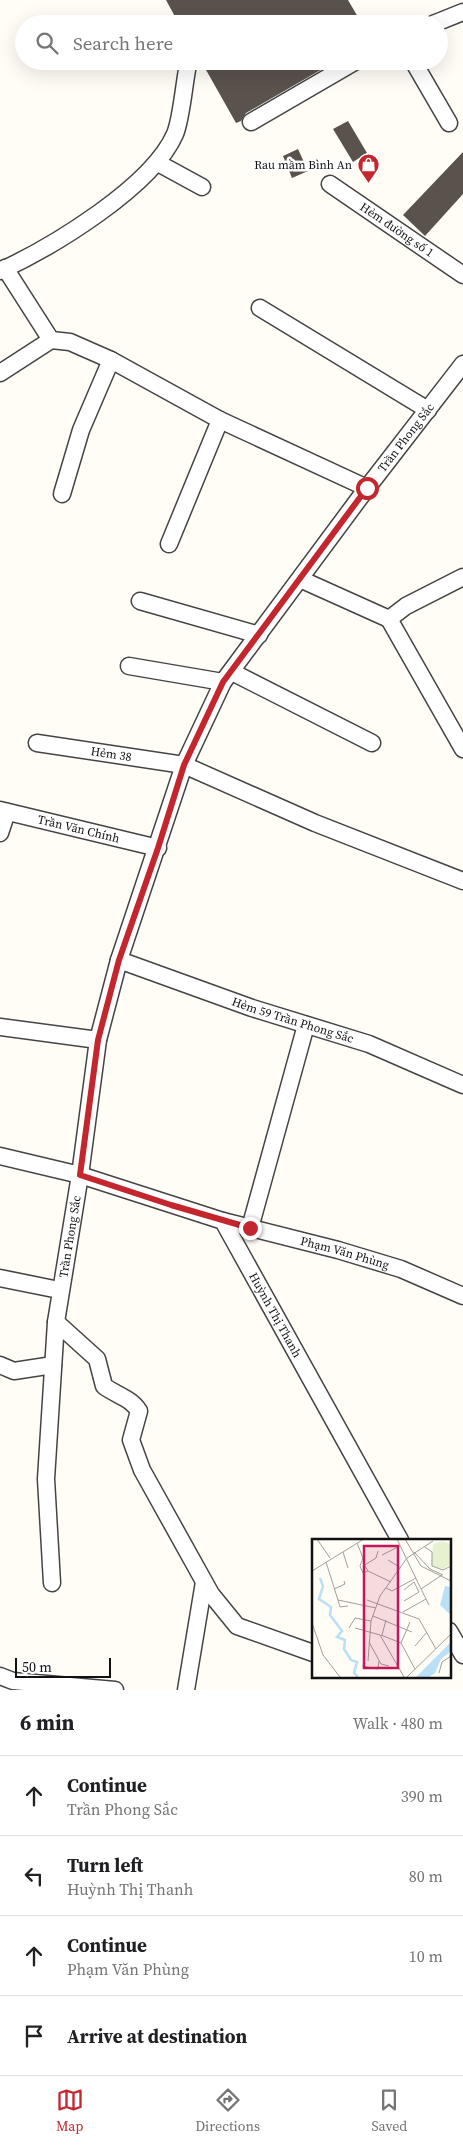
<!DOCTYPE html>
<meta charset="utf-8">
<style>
body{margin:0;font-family:"Source Serif 4",serif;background:#f6f6f6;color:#202124}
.scale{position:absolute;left:15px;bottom:12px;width:96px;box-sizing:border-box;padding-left:5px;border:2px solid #111;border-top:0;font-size:14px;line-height:18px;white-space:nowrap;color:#111;-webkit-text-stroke:4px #fff;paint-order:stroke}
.stop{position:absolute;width:15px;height:15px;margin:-11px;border:4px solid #c4262e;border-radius:50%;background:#fff}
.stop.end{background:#c4262e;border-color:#fff;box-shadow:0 1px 5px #0008}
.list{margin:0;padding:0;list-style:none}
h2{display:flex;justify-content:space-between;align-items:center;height:65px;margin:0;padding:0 20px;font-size:21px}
h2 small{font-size:16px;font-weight:400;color:#757577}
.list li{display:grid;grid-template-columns:32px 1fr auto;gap:15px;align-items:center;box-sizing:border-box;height:80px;padding:0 20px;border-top:1px solid #e0e0e0}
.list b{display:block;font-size:19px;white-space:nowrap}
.list p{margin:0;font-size:16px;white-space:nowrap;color:#757577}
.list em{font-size:16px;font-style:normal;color:#757577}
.icon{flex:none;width:28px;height:28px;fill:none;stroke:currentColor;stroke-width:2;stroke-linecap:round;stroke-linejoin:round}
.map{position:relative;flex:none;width:463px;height:1690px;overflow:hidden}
.search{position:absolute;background:#fff;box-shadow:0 5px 20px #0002;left:15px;right:15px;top:15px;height:55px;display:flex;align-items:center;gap:12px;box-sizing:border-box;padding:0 18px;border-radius:28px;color:#757577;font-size:19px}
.sheet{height:385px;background:#fff}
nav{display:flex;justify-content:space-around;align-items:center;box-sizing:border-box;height:70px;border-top:1px solid #e0e0e0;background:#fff;font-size:14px;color:#757577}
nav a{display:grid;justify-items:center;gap:2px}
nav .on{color:#c4262e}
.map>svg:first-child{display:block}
.building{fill:#5a524d}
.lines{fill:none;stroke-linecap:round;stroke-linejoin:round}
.minor-casing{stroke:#444;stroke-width:19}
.minor{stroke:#fff;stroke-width:16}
.route{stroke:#c4262e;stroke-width:6}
.labels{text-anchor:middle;stroke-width:5;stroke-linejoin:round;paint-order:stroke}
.poi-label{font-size:12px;fill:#111;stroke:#fff;text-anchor:end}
.street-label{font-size:12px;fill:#111;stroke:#fff}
.inset-river{fill:none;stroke:#b9e0f7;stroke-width:2.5}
.inset-road{fill:none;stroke:#a09f9a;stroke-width:1}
.view{fill:#c2185b;fill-opacity:0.15;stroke:#c2185b;stroke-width:2.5}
.inset-edge{fill:none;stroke:#111;stroke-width:2.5}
</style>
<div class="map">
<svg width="463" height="1690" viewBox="0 0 463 1690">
<rect width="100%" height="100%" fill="#fffdf5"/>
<g class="building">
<path d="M166,0H348L362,24H179Z"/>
<path d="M201,61H336L246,113L241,121L236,123Z"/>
<path d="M348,121L367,153L353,162L333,129Z"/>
<path d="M298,149L308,171L292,178L283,156Z"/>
<path d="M463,152V194L425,236L403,215Z"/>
</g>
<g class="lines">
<defs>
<g id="minor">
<path d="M433,24L463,12"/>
<path d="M413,61L449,123"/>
<path d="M251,122L356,61"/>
<path d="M158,163L202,187"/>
<path id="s1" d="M330,184L463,275"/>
<path d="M5,268L51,340"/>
<path d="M0,271C52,247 152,187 175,134C181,120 184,86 187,70"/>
<path d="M260,308L428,410"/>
<path d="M51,340L70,342L111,360L220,420L367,488"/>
<path d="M0,373L51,340"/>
<path d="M62,494L81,430L111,360"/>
<path d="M169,544L220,420"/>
<path d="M300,579L389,619L406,606L463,577"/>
<path d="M140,601L259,635"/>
<path d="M389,619L463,749"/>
<path d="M129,666L223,682"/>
<path d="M232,672L372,743"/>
<path id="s2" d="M37,743L184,765L315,823L463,881"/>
<path id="s3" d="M0,810L158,848"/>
<path d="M0,833L7,812"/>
<path id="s4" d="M119,960L252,1008L369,1044L463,1085"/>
<path d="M0,1027L98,1040"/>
<path id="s5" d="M0,1156L80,1175L223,1221L400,1540"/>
<path id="s6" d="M223,1221L338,1250L401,1269L463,1296"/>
<path d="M250,1228L306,1025"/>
<path d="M0,1278L59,1290"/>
<path d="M56,1322L97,1359L104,1386C116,1395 131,1398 139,1411L131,1440L142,1470L211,1594L237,1626L313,1653"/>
<path d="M0,1365L14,1371L53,1365"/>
<path id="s7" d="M52,1583L46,1479L56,1322L80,1175L98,1040L119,960L184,765L223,682L367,488L463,364"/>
<path d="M449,1631L463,1655"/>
<path d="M0,1676L13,1681L115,1690"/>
<path d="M186,1690L204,1582"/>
</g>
</defs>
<use href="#minor" class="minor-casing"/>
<use href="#minor" class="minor"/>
</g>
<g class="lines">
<path class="route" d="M250,1228L171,1205L80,1175L98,1040L119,960L158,848L184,765L223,682L367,488"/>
</g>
<defs>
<symbol id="shop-pin" viewBox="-11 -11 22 30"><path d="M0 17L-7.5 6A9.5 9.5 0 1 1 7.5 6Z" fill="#c4262e" stroke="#fff"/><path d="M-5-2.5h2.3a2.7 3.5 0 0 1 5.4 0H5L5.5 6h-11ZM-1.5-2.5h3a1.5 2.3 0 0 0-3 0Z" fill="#fff"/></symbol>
</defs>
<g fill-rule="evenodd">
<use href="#shop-pin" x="356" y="152" width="25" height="34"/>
</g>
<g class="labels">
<g class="poi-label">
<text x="352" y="169">Rau mầm Bình An</text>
</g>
<g class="street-label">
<text dy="4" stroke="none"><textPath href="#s1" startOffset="81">Hẻm đường số 1</textPath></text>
<text dy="4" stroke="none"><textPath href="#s7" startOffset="1232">Trần Phong Sắc</textPath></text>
<text dy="4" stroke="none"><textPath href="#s2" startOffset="75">Hẻm 38</textPath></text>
<text dy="4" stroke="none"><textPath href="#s3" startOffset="81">Trần Văn Chính</textPath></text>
<text dy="4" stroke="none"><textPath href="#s4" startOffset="184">Hẻm 59 Trần Phong Sắc</textPath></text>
<text dy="4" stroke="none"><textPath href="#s7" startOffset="348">Trần Phong Sắc</textPath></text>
<text dy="4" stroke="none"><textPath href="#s6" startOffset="126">Phạm Văn Phùng</textPath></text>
<text dy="4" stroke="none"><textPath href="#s5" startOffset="340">Huỳnh Thị Thanh</textPath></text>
</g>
</g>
<g transform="translate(312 1539)">
<rect width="139" height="139" fill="#fffdf5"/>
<path d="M131,2L138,5L139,25L131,30L119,27L121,5Z" fill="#e6f2cf"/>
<path d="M133,47L139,48V76L128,66ZM139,103V112L129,120L123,134L117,138H104Z" fill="#b9e0f7"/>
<path class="inset-river" d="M8,39L11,47L7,60L19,68L18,76L30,92L25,98L33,101L32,110L39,121L45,123L42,134L46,138"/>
<path class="inset-road" d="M5,0L18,19M85,0L109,50L130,36M93,0L109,27L139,42M45,4L51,19L48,27L51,34L56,32M113,8L120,13V27L131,31L139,27M31,13L36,29M102,13L118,30L131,36M70,16L88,7M76,21L89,29M14,23L26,61L64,69M51,27L64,19L66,12M53,27L56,32L79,43M0,32L52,0M74,49L80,52L104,39M22,50L33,45L32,42M109,50L117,66M26,61L28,68L36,67M55,61L107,80L124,110M92,62L107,53L102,43L92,51M91,73L114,60M61,77L100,93M0,84L11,116L28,138M37,89L43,79L59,82M43,89L68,96L92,138M69,96L89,104L103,130M70,96L74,81M57,103L69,125L77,127M89,104L98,83M103,107L115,93M56,122L59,82L68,57L95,19L121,2M50,127L66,130L67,122M127,134L130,123L139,117M95,138L139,95"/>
<path class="view" d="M52,7H86V129H52Z"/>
<rect width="139" height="139" class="inset-edge"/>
</g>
</svg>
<div class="scale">50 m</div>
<div class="stop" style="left:367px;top:488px"></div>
<div class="stop end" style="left:250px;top:1228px"></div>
<div class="search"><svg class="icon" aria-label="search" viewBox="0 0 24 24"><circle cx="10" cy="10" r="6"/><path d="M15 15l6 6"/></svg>Search here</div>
</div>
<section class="sheet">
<h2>6 min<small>Walk · 480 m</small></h2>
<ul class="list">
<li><svg class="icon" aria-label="ahead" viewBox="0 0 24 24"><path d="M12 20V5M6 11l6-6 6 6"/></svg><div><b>Continue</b><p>Trần Phong Sắc</p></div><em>390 m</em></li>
<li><svg class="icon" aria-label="left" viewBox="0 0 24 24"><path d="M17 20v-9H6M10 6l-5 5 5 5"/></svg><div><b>Turn left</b><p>Huỳnh Thị Thanh</p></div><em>80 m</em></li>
<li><svg class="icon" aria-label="ahead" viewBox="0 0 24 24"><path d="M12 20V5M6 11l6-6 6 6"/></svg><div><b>Continue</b><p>Phạm Văn Phùng</p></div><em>10 m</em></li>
<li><svg class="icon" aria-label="arrive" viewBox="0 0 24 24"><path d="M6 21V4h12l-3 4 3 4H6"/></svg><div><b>Arrive at destination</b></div></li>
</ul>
</section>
<nav>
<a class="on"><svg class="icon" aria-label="map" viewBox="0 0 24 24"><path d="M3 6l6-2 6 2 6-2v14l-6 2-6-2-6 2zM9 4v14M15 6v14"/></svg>Map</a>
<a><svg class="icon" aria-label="directions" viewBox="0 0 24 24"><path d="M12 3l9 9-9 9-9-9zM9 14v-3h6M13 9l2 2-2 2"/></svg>Directions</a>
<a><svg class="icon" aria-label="saved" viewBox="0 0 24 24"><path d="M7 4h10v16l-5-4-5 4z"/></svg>Saved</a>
</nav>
